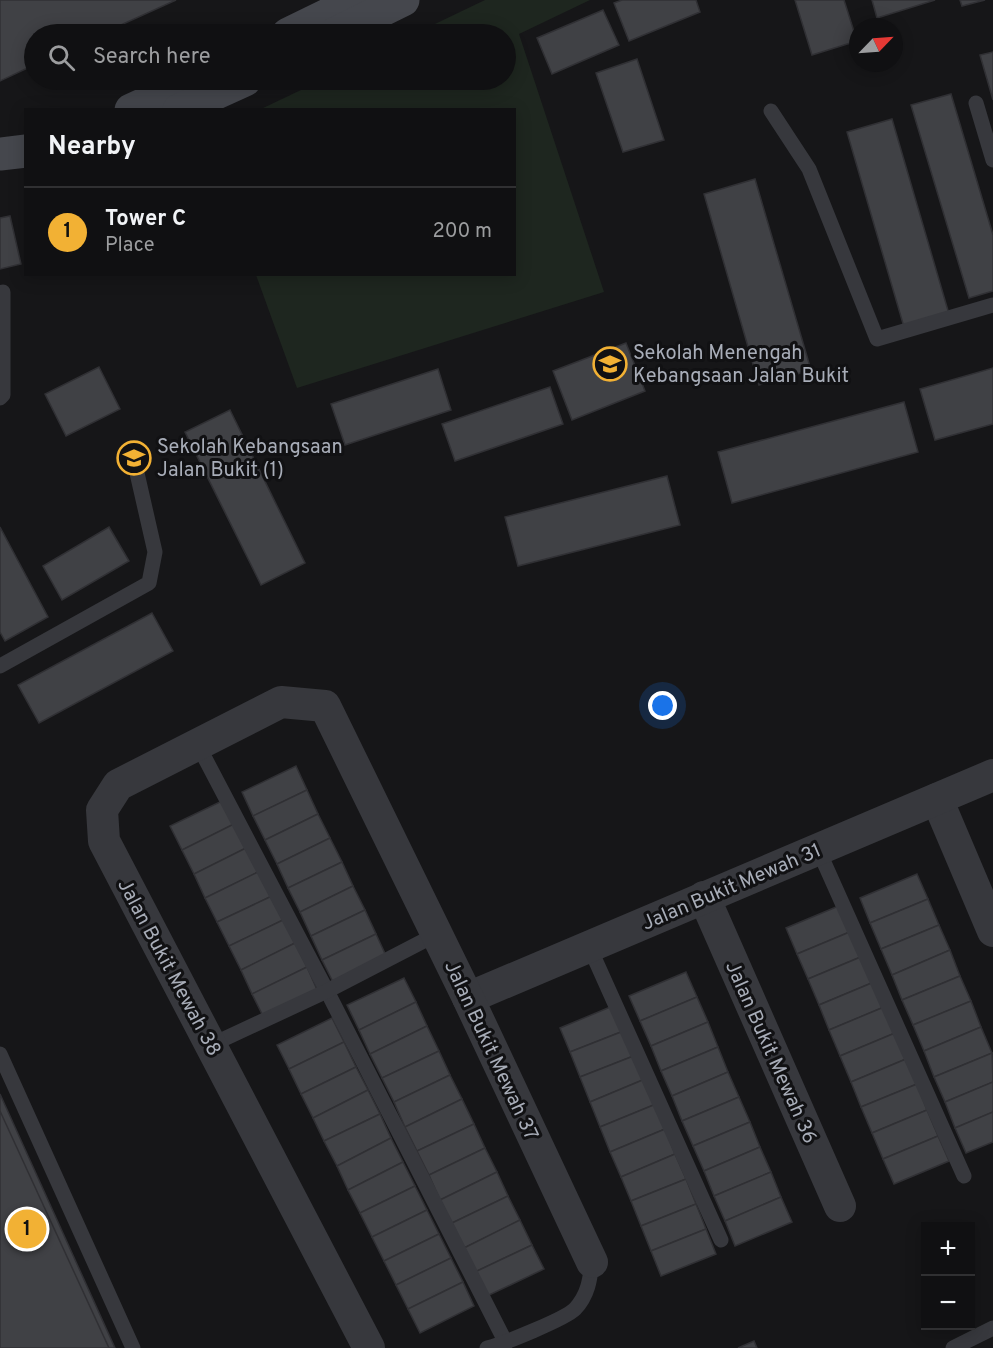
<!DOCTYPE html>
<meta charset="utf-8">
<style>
body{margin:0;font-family:Overpass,sans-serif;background:#19191b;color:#f1f3f6}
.controls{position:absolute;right:18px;bottom:18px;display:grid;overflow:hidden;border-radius:0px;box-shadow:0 3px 15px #0003}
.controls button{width:54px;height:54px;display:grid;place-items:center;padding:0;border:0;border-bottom:2px solid #303032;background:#101012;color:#f1f3f6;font:30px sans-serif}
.compass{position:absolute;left:849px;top:18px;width:54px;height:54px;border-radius:50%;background:#101012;box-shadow:0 3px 15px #0003;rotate:65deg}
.you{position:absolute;left:663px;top:706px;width:21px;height:21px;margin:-15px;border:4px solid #fff;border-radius:50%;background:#1a73e8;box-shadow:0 0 0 9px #1a73e833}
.badge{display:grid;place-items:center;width:39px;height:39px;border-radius:50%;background:#f2b134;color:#111;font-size:20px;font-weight:700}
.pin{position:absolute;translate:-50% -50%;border:3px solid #fff;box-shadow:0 2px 6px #0006}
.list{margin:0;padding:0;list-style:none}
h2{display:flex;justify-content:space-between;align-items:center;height:78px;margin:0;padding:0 24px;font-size:26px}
h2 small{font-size:20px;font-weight:400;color:#9c9d9f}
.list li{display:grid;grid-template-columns:39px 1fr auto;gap:18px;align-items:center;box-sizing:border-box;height:90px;padding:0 24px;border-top:2px solid #303032}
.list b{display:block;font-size:22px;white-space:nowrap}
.list p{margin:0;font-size:20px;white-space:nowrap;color:#9c9d9f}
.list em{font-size:20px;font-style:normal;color:#9c9d9f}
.icon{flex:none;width:33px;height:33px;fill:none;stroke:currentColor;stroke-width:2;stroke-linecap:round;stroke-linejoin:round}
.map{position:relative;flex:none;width:993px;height:1348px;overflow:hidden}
.search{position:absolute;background:#101012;box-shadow:0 3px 15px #0003;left:24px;top:24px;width:492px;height:66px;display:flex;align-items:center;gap:15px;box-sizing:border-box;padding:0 21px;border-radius:33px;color:#9c9d9f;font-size:22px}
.panel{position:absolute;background:#101012;box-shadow:0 3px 15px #0003;left:24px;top:108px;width:492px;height:168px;border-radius:0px}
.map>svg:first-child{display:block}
.green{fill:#1e261f}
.building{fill:#404145;stroke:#303034;stroke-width:1.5}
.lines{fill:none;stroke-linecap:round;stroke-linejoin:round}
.service{stroke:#37383d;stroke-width:15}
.minor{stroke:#37383d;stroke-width:32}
.secondary{stroke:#45474d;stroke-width:33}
.labels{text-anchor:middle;stroke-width:6;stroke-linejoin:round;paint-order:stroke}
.poi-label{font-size:20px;fill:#a8adb8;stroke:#111113;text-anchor:start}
.street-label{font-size:20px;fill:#a8adb8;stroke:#111113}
</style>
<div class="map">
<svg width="993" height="1348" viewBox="0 0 993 1348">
<rect width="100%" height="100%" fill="#161618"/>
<path class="green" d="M485,0H590L519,34L604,292L297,388L256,275L514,274V110L261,109L322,80H506V34H414Z"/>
<g class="building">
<path d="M0,0H176L101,34H34V65L0,81Z"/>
<path d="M622,0H696L700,12L629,41L614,3Z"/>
<path d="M795,0H844L857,41L812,55Z"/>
<path d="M872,0H935L877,18Z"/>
<path d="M960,0H985L962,6Z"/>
<path d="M603,10L619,45L552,74L537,38Z"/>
<path d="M993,52V100L980,55Z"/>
<path d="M637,59L664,140L623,152L596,73Z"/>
<path d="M951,94L993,235V291L969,298L911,105Z"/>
<path d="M892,119L949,314L904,327L847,132Z"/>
<path d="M755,179L811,370L759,385L704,194Z"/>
<path d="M10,216L21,264L0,269V218Z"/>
<path d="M626,343L645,391L572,420L553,371Z"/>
<path d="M99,367L120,409L66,436L45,394Z"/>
<path d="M993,368V424L935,440L920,389Z"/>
<path d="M438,369L451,410L345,445L331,404Z"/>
<path d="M550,387L563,424L455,461L442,424Z"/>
<path d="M904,402L918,452L732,503L718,452Z"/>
<path d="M230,410L305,563L261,585L185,432Z"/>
<path d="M667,476L680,525L518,566L505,517Z"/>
<path d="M0,527L48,617L5,641L0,632Z"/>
<path d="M109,527L129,561L62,600L43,566Z"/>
<path d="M152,613L173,651L39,723L18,685Z"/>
<path d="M296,766L307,790L253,816L242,792Z"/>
<path d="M307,790L318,814L265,840L253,816Z"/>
<path d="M224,800L236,823L182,850L170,826Z"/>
<path d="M318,814L330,838L277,864L265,840Z"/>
<path d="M236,823L248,847L194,874L182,850Z"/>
<path d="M330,838L342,862L288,888L277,864Z"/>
<path d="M248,847L260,871L205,898L194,874Z"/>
<path d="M342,862L353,886L300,912L288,888Z"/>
<path d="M260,871L272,896L217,922L205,898Z"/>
<path d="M917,874L928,899L870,923L860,898Z"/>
<path d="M353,886L365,910L311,936L300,912Z"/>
<path d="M272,896L283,920L229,946L217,922Z"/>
<path d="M928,899L939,925L881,949L870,923Z"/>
<path d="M841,905L852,931L797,954L786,928Z"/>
<path d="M365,910L376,934L322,960L311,936Z"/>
<path d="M283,920L295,943L241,970L229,946Z"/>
<path d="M939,925L950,950L892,975L881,949Z"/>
<path d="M852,931L863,956L808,979L797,954Z"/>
<path d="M376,934L387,958L334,984L322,960Z"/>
<path d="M295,943L307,967L252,994L241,970Z"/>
<path d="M950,950L960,976L902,1000L892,975Z"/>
<path d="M863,956L874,982L819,1005L808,979Z"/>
<path d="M307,967L318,992L264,1018L252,994Z"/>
<path d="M686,972L697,997L640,1021L629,996Z"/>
<path d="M960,976L971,1001L913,1025L902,1000Z"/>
<path d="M404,978L416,1002L359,1030L347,1005Z"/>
<path d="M874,982L884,1007L829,1030L819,1005Z"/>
<path d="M697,997L708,1022L651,1046L640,1021Z"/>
<path d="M971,1001L981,1027L924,1051L913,1025Z"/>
<path d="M416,1002L427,1026L370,1054L359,1030Z"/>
<path d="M615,1005L626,1030L570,1052L560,1028Z"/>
<path d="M884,1007L895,1033L840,1056L829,1030Z"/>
<path d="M332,1018L344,1042L289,1069L277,1045Z"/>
<path d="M708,1022L718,1047L661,1071L651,1046Z"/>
<path d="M427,1026L439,1051L382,1078L370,1054Z"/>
<path d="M981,1027L992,1053L934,1077L924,1051Z"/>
<path d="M626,1030L636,1055L580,1077L570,1052Z"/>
<path d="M895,1033L906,1059L851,1082L840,1056Z"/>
<path d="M344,1042L356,1067L301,1094L289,1069Z"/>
<path d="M718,1047L728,1072L672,1096L661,1071Z"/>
<path d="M439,1051L450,1075L394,1102L382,1078Z"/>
<path d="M992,1053L993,1082L945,1102L934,1077Z"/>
<path d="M636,1055L645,1079L590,1102L580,1077Z"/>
<path d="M906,1059L917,1084L861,1107L851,1082Z"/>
<path d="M356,1067L368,1090L313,1118L301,1094Z"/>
<path d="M728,1072L739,1097L682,1121L672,1096Z"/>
<path d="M450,1075L462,1099L405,1127L394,1102Z"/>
<path d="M645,1079L656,1104L600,1127L590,1102Z"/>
<path d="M993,1082V1112L955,1128L945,1102Z"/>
<path d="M917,1084L927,1110L872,1133L861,1107Z"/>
<path d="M368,1090L380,1114L324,1141L313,1118Z"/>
<path d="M0,1094L115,1348H0Z"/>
<path d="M739,1097L750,1122L693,1146L682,1121Z"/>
<path d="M462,1099L474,1124L417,1151L405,1127Z"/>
<path d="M656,1104L665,1129L610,1152L600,1127Z"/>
<path d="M927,1110L938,1136L883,1159L872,1133Z"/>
<path d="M0,1111L109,1348H0Z"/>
<path d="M993,1112V1142L966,1153L955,1128Z"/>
<path d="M380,1114L391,1138L337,1166L324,1141Z"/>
<path d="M750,1122L760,1147L704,1171L693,1146Z"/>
<path d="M474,1124L485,1148L429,1175L417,1151Z"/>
<path d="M665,1129L675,1154L621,1177L610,1152Z"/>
<path d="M938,1136L949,1161L894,1184L883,1159Z"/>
<path d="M391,1138L403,1162L348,1190L337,1166Z"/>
<path d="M760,1147L771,1172L714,1196L704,1171Z"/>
<path d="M485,1148L497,1172L440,1200L429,1175Z"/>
<path d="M675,1154L686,1179L631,1201L621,1177Z"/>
<path d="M403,1162L415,1186L360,1213L348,1190Z"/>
<path d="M497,1172L508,1196L452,1223L440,1200Z"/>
<path d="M771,1172L781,1197L725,1221L714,1196Z"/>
<path d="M686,1179L696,1204L641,1226L631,1201Z"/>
<path d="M415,1186L427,1210L372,1237L360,1213Z"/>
<path d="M508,1196L520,1220L464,1248L452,1223Z"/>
<path d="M781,1197L792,1222L735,1246L725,1221Z"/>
<path d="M696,1204L706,1229L651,1251L641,1226Z"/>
<path d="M427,1210L439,1234L384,1261L372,1237Z"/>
<path d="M520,1220L532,1245L475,1272L464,1248Z"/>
<path d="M706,1229L716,1254L661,1276L651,1251Z"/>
<path d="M439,1234L451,1258L396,1285L384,1261Z"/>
<path d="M532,1245L544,1269L487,1296L475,1272Z"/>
<path d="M451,1258L463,1282L408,1309L396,1285Z"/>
<path d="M463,1282L474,1306L420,1333L408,1309Z"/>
<path d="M754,1341L757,1348H738Z"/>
</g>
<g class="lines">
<g class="service">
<path d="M976,103L993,160"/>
<path d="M771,111L809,169L877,339L993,305"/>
<path d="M0,398L3,395V292"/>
<path d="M0,666L149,583L155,552L134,460"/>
<path d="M198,745L327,991L506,1343"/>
<path d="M818,849L964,1176"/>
<path d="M589,946L721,1240"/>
<path d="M211,1045L327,991L437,934"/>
<path d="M0,1054L133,1348"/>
<path d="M487,1348C503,1344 565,1319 575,1309C588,1295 590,1280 592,1262"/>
<path d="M953,1348L993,1328"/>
</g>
<g class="minor">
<path d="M937,799L993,931"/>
<path d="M704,897L840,1206"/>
<path d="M468,998L993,775"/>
<path d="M369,1348L104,841L102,810L118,785L281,702L325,706L468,998L592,1262"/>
</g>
<g class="secondary">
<path d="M288,34L354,2"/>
<path d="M334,34L403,0"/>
<path d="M131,110L197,80"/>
<path d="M179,110L245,80"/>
<path d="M0,154L26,151"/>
</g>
</g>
<defs>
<symbol id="school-ring" viewBox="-11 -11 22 22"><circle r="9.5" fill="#111113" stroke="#f2b134" stroke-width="1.5"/><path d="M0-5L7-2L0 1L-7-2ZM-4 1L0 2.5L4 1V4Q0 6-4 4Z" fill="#f2b134"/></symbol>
</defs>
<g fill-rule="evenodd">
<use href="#school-ring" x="591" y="345" width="38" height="38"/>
<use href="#school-ring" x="115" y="439" width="38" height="38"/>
</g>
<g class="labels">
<g class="poi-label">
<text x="633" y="359">Sekolah Menengah<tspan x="633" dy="23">Kebangsaan Jalan Bukit</tspan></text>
<text x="157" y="453">Sekolah Kebangsaan<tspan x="157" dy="23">Jalan Bukit (1)</tspan></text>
</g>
<g class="street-label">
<text transform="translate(731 886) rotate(-23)" y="7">Jalan Bukit Mewah 31</text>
<text transform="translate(170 967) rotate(62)" y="7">Jalan Bukit Mewah 38</text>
<text transform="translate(492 1050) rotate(65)" y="7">Jalan Bukit Mewah 37</text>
<text transform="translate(772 1052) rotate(66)" y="7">Jalan Bukit Mewah 36</text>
</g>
</g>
</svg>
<div class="controls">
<button>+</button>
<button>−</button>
</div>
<svg class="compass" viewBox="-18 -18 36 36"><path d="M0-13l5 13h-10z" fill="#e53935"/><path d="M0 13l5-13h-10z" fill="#9c9d9f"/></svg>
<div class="you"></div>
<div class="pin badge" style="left:27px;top:1229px">1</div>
<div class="search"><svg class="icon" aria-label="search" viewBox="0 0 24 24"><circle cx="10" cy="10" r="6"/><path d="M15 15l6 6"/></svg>Search here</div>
<section class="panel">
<h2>Nearby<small></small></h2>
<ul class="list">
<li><span class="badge">1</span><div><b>Tower C</b><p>Place</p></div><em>200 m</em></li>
</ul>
</section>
</div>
